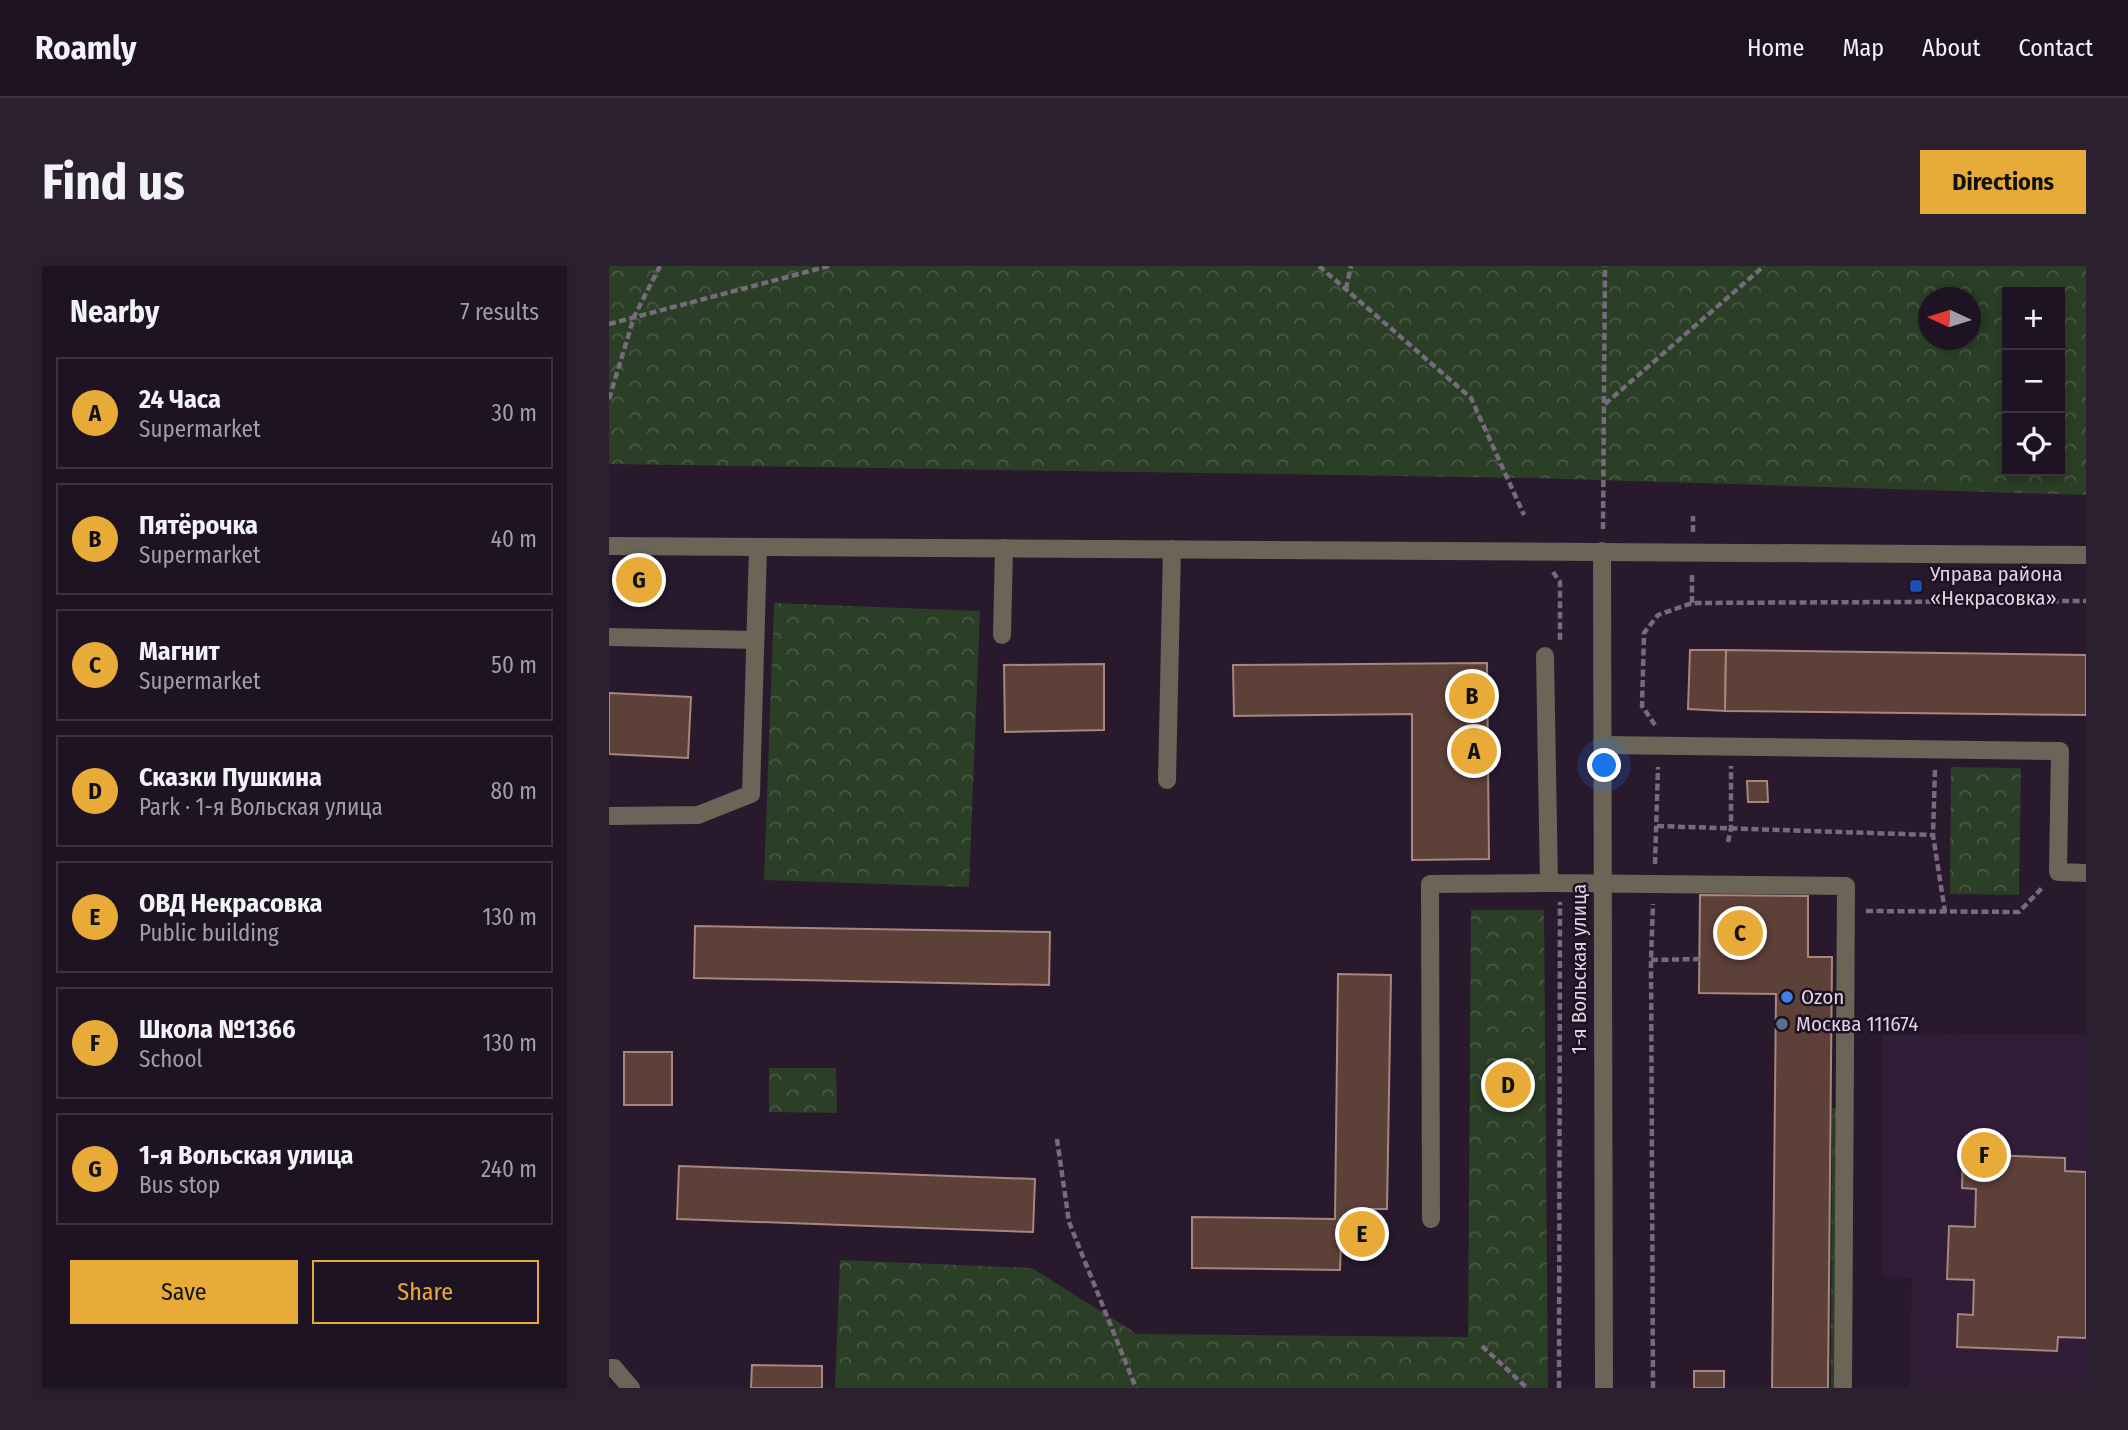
<!DOCTYPE html>
<meta charset="utf-8">
<style>
body{margin:0;font-family:"Fira Sans Condensed",sans-serif;background:#2b202f;color:#f1f3f6}
.controls{position:absolute;right:21px;top:21px;display:grid;overflow:hidden;border-radius:0px;box-shadow:0 4px 10px #0003}
.controls button{width:63px;height:63px;display:grid;place-items:center;padding:0;border:0;border-bottom:2px solid #3c3240;background:#1e1322;color:#f1f3f6;font:35px sans-serif}
.compass{position:absolute;left:1309px;top:21px;width:63px;height:63px;border-radius:50%;background:#1e1322;box-shadow:0 4px 10px #0003;rotate:274deg}
.you{position:absolute;left:996px;top:500px;width:24px;height:24px;margin:-18px;border:5px solid #fff;border-radius:50%;background:#1a73e8;box-shadow:0 0 0 10px #1a73e833}
.badge{display:grid;place-items:center;width:46px;height:46px;border-radius:50%;background:#e9ab38;color:#111;font-size:23px;font-weight:700}
.pin{position:absolute;translate:-50% -50%;border:4px solid #fff;box-shadow:0 2px 7px #0006}
.list{margin:0;padding:0;list-style:none}
h2{display:flex;justify-content:space-between;align-items:center;height:91px;margin:0;padding:0 28px;font-size:30px}
h2 small{font-size:23px;font-weight:400;color:#a19ea5}
.list li{display:grid;grid-template-columns:46px 1fr auto;gap:21px;align-items:center;box-sizing:border-box;height:112px;margin:0 14px 14px;padding:0 14px;border:2px solid #3c3240;border-radius:0px}
.list b{display:block;font-size:26px;white-space:nowrap}
.list p{margin:0;font-size:23px;white-space:nowrap;color:#a19ea5}
.list em{font-size:23px;font-style:normal;color:#a19ea5}
.actions{display:flex;gap:14px;padding:21px 28px}
.actions a{flex:1;padding:16px 0;border:2px solid #e9ab38;border-radius:0px;text-align:center;font-size:24px;color:#e9ab38}
.actions .main{background:#e9ab38;color:#111}
.icon{flex:none;width:38px;height:38px;fill:none;stroke:currentColor;stroke-width:2;stroke-linecap:round;stroke-linejoin:round}
.map{position:relative;flex:none;width:1477px;height:1122px;overflow:hidden;border-radius:0px}
header{display:flex;align-items:center;gap:42px;box-sizing:border-box;height:98px;padding:0 35px;background:#1e1322;border-bottom:2px solid #3c3240}
header strong{font-size:33px}
nav{display:flex;gap:38px;margin-inline-start:auto;font-size:24px}
.intro{display:flex;align-items:center;justify-content:space-between;box-sizing:border-box;height:168px;padding:0 42px}
h1{margin:0;font-size:49px}
.button{padding:18px 32px;border-radius:0px;background:#e9ab38;color:#111;font-size:24px;font-weight:700}
main{display:flex;gap:42px;padding:0 42px}
aside{flex:1;background:#1e1322;border-radius:0px;box-shadow:0 4px 10px #0003}
.map>svg:first-child{display:block}
.built{fill:#311d37}
.grass{fill:url(#grass-tufts)}
.forest{fill:url(#forest-crowns);fill-rule:evenodd}
.building{fill:#5d4038;stroke:#a8867d;stroke-width:2}
.lines{fill:none;stroke-linecap:round;stroke-linejoin:round}
.path{stroke:#776a7c;stroke-width:4.5;stroke-dasharray:7 3.5;stroke-linecap:butt}
.minor{stroke:#6b6558;stroke-width:18}
.transit-dot{fill:#1a4fb4;stroke:#1f1023;stroke-width:2.5}
.shop-dot{fill:#3f7fe0;stroke:#1f1023;stroke-width:2.5}
.service-dot{fill:#5c6f8a;stroke:#1f1023;stroke-width:2.5}
.labels{text-anchor:middle;stroke-width:5;stroke-linejoin:round;paint-order:stroke}
.poi-label{font-size:21px;fill:#ded4e2;stroke:#1f1023;text-anchor:start}
.street-label{font-size:21px;fill:#ded4e2;stroke:#1f1023}
</style>
<header>
<strong>Roamly</strong>
<nav><a>Home</a><a>Map</a><a>About</a><a>Contact</a></nav>
</header>
<div class="intro"><h1>Find us</h1><a class="button">Directions</a></div>
<main>
<aside>
<h2>Nearby<small>7 results</small></h2>
<ul class="list">
<li><span class="badge">A</span><div><b>24 Часа</b><p>Supermarket</p></div><em>30 m</em></li>
<li><span class="badge">B</span><div><b>Пятёрочка</b><p>Supermarket</p></div><em>40 m</em></li>
<li><span class="badge">C</span><div><b>Магнит</b><p>Supermarket</p></div><em>50 m</em></li>
<li><span class="badge">D</span><div><b>Сказки Пушкина</b><p>Park · 1-я Вольская улица</p></div><em>80 m</em></li>
<li><span class="badge">E</span><div><b>ОВД Некрасовка</b><p>Public building</p></div><em>130 m</em></li>
<li><span class="badge">F</span><div><b>Школа №1366</b><p>School</p></div><em>130 m</em></li>
<li><span class="badge">G</span><div><b>1-я Вольская улица</b><p>Bus stop</p></div><em>240 m</em></li>
</ul>
<div class="actions"><a class="main">Save</a><a>Share</a></div>
</aside>
<div class="map">
<svg width="1477" height="1122" viewBox="0 0 1477 1122">
<defs>
<pattern id="grass-tufts" width="24" height="20" patternUnits="userSpaceOnUse" patternTransform="scale(1.75)"><rect width="24" height="20" fill="#2b3e26"/><path d="M3 7l-1-3M5 7V3M7 7l1-3M15 17l-1-3M17 17v-4M19 17l1-3" fill="none" stroke="#495945"/></pattern>
<pattern id="forest-crowns" width="20" height="18" patternUnits="userSpaceOnUse" patternTransform="scale(1.75)"><rect width="20" height="18" fill="#2b3e26"/><path d="M2 6a3 3 0 1 1 6 0M12 15a3 3 0 1 1 6 0" fill="none" stroke="#495945"/></pattern>
</defs>
<rect width="100%" height="100%" fill="#28192d"/>
<path class="built" d="M1477,768V1122H1300L1303,1012L1273,1009V769Z"/>
<path class="grass" d="M1223,842H1230L1227,1122H1222Z"/>
<g class="forest">
<path d="M0,0H1477V229L923,212L0,198ZM1451,26V205H1398V26ZM1320,32H1362V74H1320Z"/>
<path d="M165,337L371,345L360,621L155,614Z"/>
<path d="M1342,501L1412,502L1410,629L1341,628Z"/>
<path d="M862,644H935L939,1122H226L231,994L423,1002L528,1068L859,1071Z"/>
<path d="M160,802H227L228,847L160,846Z"/>
</g>
<g class="building">
<path d="M1081,384H1117L1116,445L1079,443Z"/>
<path d="M1117,384L1477,389V449L1116,445Z"/>
<path d="M878,397L880,593L803,594V448L625,450L624,399Z"/>
<path d="M495,398V464L396,466L395,399Z"/>
<path d="M0,427L82,431L79,492L0,488Z"/>
<path d="M1138,515H1158L1159,536H1139Z"/>
<path d="M1091,629L1199,630V691H1223L1219,1122H1163L1167,728L1090,727Z"/>
<path d="M86,660L441,666L440,719L85,712Z"/>
<path d="M729,708L782,709L778,943H758V977L732,976L731,1004L583,1002V951L726,953Z"/>
<rect x="15" y="786" width="48" height="53"/>
<path d="M1354,888L1456,892V905L1477,906V1072L1449,1071L1448,1085L1348,1081L1349,1048L1364,1049L1365,1014L1338,1013L1340,960L1366,961L1367,923L1353,922Z"/>
<path d="M70,900L426,913L424,966L68,953Z"/>
<path d="M143,1099L213,1100V1122H142Z"/>
<rect x="1085" y="1105" width="30" height="17"/>
</g>
<g class="lines">
<g class="path">
<path d="M710,0L862,132L915,249"/>
<path d="M737,23L742,0"/>
<path d="M0,58L220,0"/>
<path d="M0,133L25,51L51,0"/>
<path d="M996,138L1155,0"/>
<path d="M994,263L996,0"/>
<path d="M1084,266V250"/>
<path d="M944,306L951,316V375"/>
<path d="M1083,337V306"/>
<path d="M1046,459L1033,440L1035,367L1049,349L1083,337L1477,335"/>
<path d="M1326,504L1324,569L1336,646"/>
<path d="M1048,560L1324,569"/>
<path d="M1119,576L1122,562V500"/>
<path d="M1046,598L1049,501"/>
<path d="M1257,645L1410,646L1434,621"/>
<path d="M1042,694L1091,693"/>
<path d="M448,873L460,956L527,1122"/>
<path d="M873,1080L918,1122"/>
<path d="M950,1122L951,636"/>
<path d="M1044,1122L1042,694L1044,638"/>
</g>
<g class="minor">
<path d="M0,280L1477,289"/>
<path d="M993,285L995,1122"/>
<path d="M393,369L395,282"/>
<path d="M0,371L146,374"/>
<path d="M936,390L940,617L1237,620L1234,1119"/>
<path d="M994,479L1451,485L1449,606L1477,607"/>
<path d="M558,514L563,283"/>
<path d="M0,550L89,549L142,528L149,281"/>
<path d="M822,953L821,618L940,617"/>
<path d="M0,1102H5L22,1122"/>
</g>
</g>
<rect class="transit-dot" x="1300" y="313" width="14" height="14" rx="3.5"/>
<circle class="shop-dot" cx="1178" cy="731" r="7"/>
<circle class="service-dot" cx="1173" cy="758" r="7"/>
<g class="labels">
<g class="poi-label">
<text x="1321" y="315">Управа района<tspan x="1321" dy="24">«Некрасовка»</tspan></text>
<text x="1192" y="738">Ozon</text>
<text x="1187" y="765">Москва 111674</text>
</g>
<g class="street-label">
<text transform="translate(970 703) rotate(-90)" y="7">1-я Вольская улица</text>
</g>
</g>
</svg>
<div class="controls">
<button>+</button>
<button>−</button>
<button><svg class="icon" aria-label="locate" viewBox="0 0 24 24"><circle cx="12" cy="12" r="6"/><path d="M12 2v4M12 18v4M2 12h4M18 12h4"/></svg></button>
</div>
<svg class="compass" viewBox="-18 -18 36 36"><path d="M0-13l5 13h-10z" fill="#e53935"/><path d="M0 13l5-13h-10z" fill="#a19ea5"/></svg>
<div class="you"></div>
<div class="pin badge" style="left:865px;top:485px">A</div>
<div class="pin badge" style="left:863px;top:430px">B</div>
<div class="pin badge" style="left:1131px;top:667px">C</div>
<div class="pin badge" style="left:899px;top:819px">D</div>
<div class="pin badge" style="left:753px;top:968px">E</div>
<div class="pin badge" style="left:1375px;top:889px">F</div>
<div class="pin badge" style="left:30px;top:314px">G</div>
</div>
</main>
